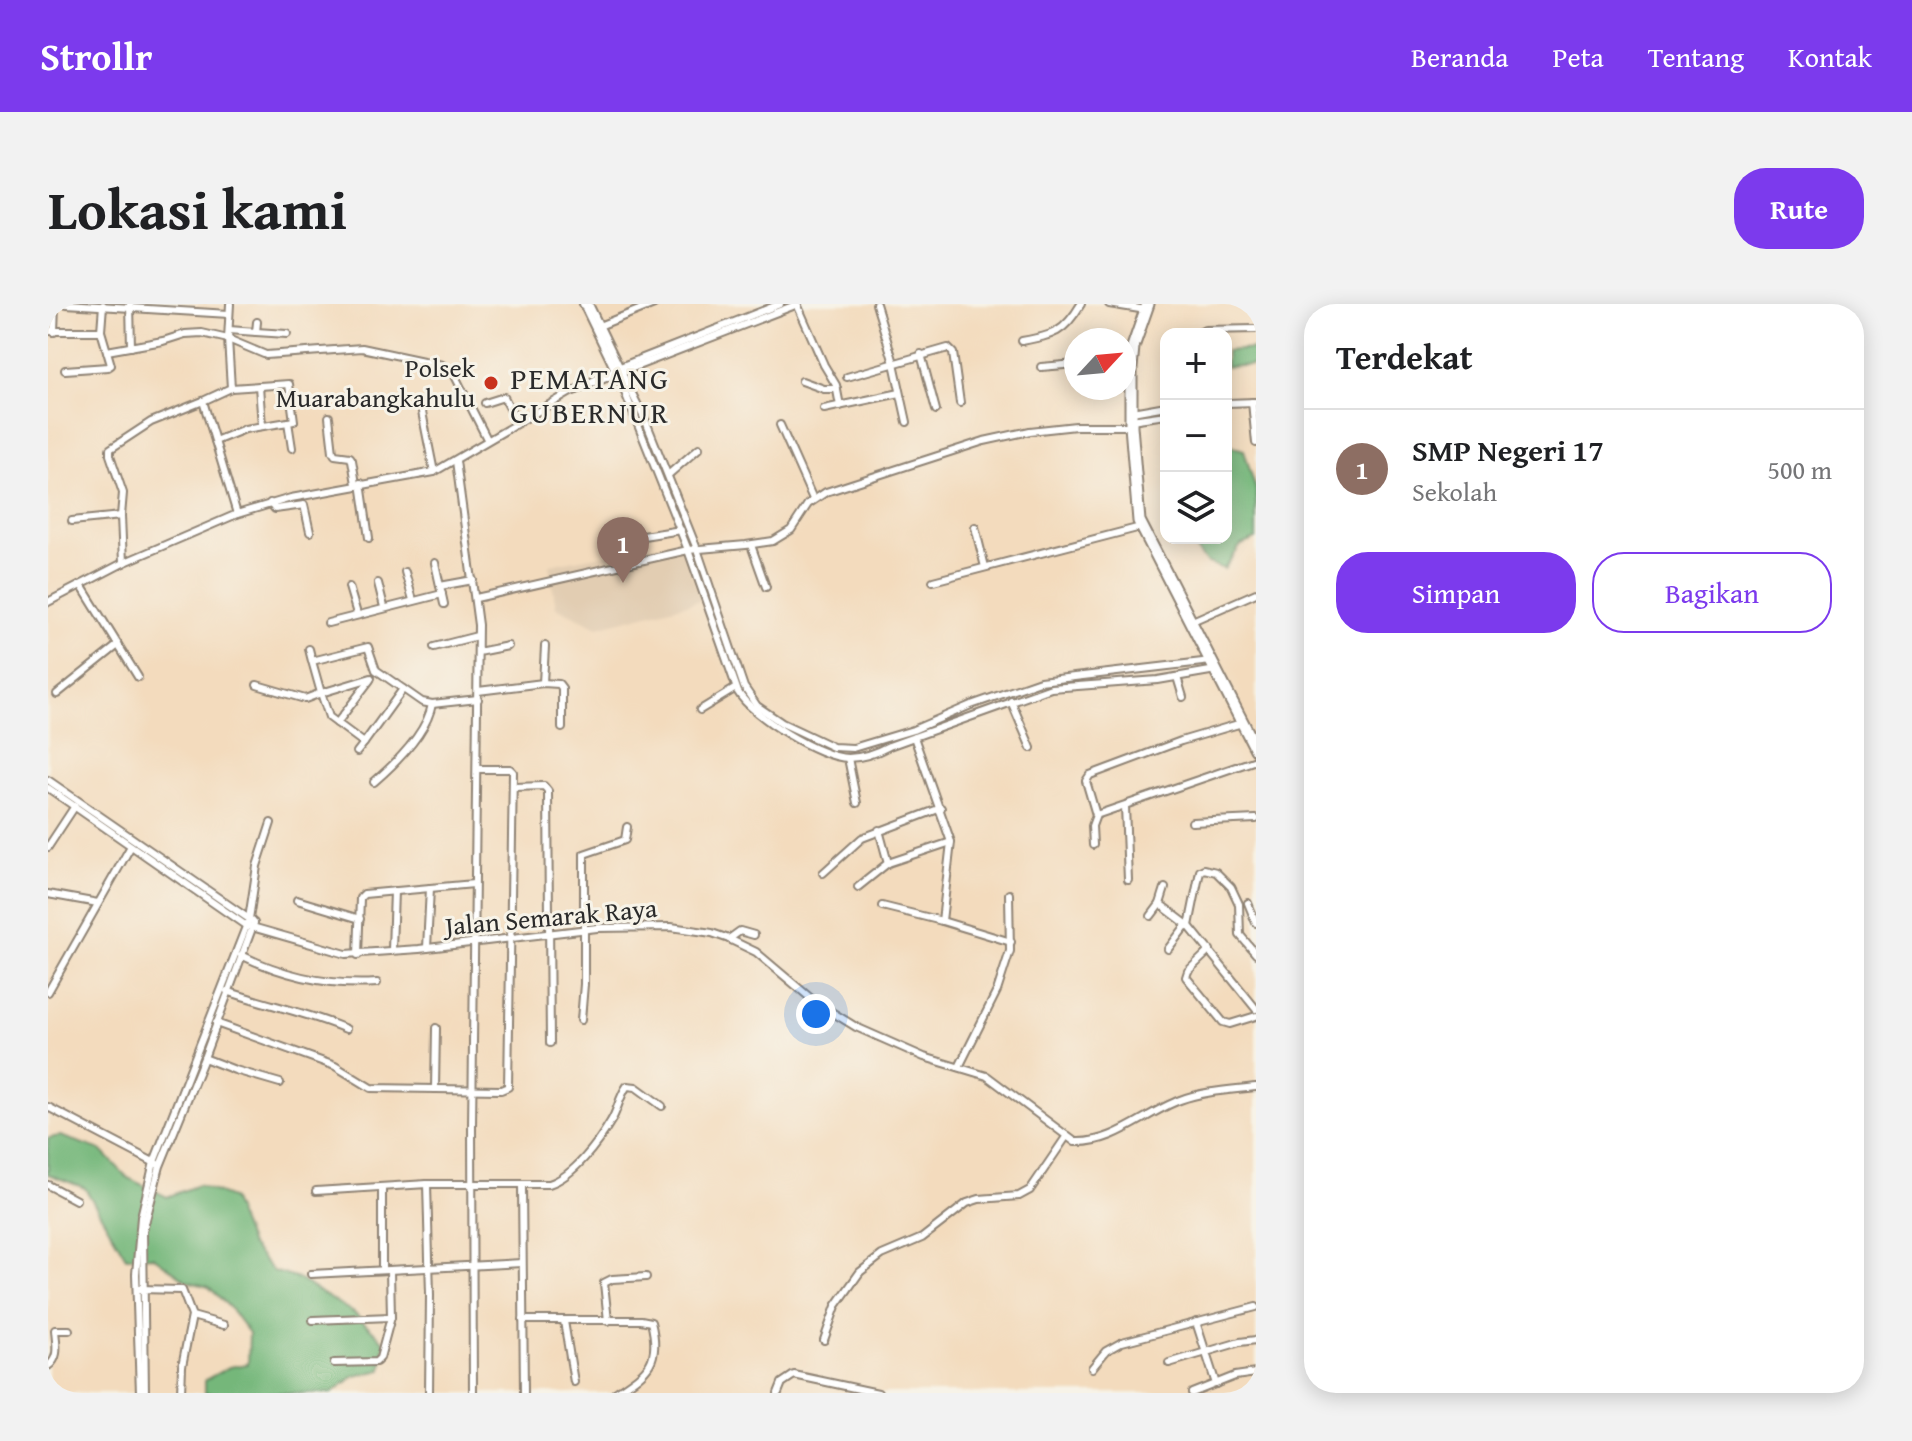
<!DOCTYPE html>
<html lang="id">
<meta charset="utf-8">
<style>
body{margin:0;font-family:"Gentium Book Plus",serif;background:#f2f2f2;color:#202124}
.controls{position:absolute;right:24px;top:24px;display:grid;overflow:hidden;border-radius:16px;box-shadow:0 4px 20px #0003}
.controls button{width:72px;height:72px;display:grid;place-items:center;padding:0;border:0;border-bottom:2px solid #e0e0e0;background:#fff;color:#202124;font:40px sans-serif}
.compass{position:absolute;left:1016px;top:24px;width:72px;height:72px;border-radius:50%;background:#fff;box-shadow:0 4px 20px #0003;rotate:64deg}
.you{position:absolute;left:768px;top:710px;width:28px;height:28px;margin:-20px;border:6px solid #fff;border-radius:50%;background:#1a73e8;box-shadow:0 0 0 12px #1a73e833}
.badge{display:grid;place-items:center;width:52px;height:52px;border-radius:50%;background:#7c3aed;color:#fff;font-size:26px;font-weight:700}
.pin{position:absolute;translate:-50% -66px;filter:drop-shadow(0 2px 4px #0008)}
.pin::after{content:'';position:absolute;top:42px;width:28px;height:24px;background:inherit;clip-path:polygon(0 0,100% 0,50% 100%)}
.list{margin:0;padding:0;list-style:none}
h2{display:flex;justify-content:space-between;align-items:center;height:104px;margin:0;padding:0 32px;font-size:34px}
h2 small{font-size:26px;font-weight:400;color:#757577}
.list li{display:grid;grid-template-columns:52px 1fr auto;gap:24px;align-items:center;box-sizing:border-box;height:120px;padding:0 32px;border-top:2px solid #e0e0e0}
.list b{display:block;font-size:30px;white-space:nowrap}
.list p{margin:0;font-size:26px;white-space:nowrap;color:#757577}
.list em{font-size:26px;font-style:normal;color:#757577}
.actions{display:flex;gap:16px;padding:24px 32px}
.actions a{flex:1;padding:18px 0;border:2px solid #7c3aed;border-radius:32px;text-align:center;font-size:28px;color:#7c3aed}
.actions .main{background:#7c3aed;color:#fff}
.icon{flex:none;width:44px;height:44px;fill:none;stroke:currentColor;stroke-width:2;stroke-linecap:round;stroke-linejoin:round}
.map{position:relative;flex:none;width:1208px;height:1089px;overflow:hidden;border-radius:32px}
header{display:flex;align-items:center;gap:48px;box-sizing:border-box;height:112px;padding:0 40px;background:#7c3aed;color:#fff}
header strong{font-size:38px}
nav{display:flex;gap:44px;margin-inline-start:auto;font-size:28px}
.intro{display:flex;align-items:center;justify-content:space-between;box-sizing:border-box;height:192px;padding:0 48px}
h1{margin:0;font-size:56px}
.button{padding:20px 36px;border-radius:32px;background:#7c3aed;color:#fff;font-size:28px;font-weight:700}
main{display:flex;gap:48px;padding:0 48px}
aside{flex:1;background:#fff;border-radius:32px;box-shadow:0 4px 20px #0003}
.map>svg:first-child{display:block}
.built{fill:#e2cdb2}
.forest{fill:#75b77a;stroke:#507152;stroke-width:2}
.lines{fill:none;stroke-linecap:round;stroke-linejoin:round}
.street-casing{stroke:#8f8374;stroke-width:10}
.highway-casing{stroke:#8f8374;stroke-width:15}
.street{stroke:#fff;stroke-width:6}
.highway{stroke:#fff;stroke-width:11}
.poi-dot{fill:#c8321e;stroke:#f7f3e8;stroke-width:3}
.labels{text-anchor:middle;stroke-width:6;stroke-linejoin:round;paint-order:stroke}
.poi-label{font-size:26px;fill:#2b2b2b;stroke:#f7f3e8;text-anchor:end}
.street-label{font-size:26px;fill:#2b2b2b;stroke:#f7f3e8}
.quarter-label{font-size:30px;letter-spacing:2px;fill:#2b2b2b;stroke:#f7f3e8}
</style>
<header>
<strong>Strollr</strong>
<nav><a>Beranda</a><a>Peta</a><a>Tentang</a><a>Kontak</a></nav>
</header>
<div class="intro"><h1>Lokasi kami</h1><a class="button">Rute</a></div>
<main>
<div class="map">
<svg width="1208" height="1089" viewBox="0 0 1208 1089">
<rect width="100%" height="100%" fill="#f7f3e8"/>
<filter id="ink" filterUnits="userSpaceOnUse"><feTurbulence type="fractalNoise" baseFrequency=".0125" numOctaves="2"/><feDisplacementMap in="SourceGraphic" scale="16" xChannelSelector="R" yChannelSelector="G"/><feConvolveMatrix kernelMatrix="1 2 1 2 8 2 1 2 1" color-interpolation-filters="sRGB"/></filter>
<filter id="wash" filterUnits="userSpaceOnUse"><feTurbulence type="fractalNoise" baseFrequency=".006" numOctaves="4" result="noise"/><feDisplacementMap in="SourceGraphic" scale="32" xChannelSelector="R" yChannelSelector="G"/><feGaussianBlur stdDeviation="1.8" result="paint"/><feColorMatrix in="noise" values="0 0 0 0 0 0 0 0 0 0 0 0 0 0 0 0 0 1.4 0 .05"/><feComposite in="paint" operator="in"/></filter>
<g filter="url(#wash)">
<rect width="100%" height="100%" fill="#f3dbbd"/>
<path class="built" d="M630,237L654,296L550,323L508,303L501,261Z"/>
<g class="forest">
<path d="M1208,45V61L1178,63V47Z"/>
<path d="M1180,141L1196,146L1208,186V235L1193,241L1176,265L1158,258L1139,234H1178Z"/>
<path d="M12,832L53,846L80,874L119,893L150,881L183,894L202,941L225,967L250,975L306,1009L337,1038L334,1066L307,1072L284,1089H157V1076L181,1063L200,1060L201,1029L181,1003L161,983L139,977L105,952L78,953L37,884L0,870V834Z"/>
</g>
</g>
<g filter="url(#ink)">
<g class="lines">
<defs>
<g id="street">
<path d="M18,0L181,10"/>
<path d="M82,0L83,43"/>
<path d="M182,0L180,35L183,84L155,97L189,210"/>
<path d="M535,0L566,64"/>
<path d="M541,0L571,62"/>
<path d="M749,0L776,61L788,81L792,102"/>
<path d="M828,0L846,59L859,118"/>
<path d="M1061,0L1098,6"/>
<path d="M551,22L606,0"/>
<path d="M181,26L208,28L209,18"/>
<path d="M0,27H53"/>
<path d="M6,28L7,0"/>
<path d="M208,28L239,30"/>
<path d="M1149,30L1157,26L1208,25"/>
<path d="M974,37C1006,31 1016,29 1033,0"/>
<path d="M59,47L115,37L137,30L154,29L180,35L218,51L314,44L394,61L406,70L439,135"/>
<path d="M873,50L888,106"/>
<path d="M572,63L732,0"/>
<path d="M993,63L1028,60"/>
<path d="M17,66L60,63L63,61L53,27L55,1"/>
<path d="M574,68L750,0"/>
<path d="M574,69L599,120L649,245L696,383L709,402L734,419L785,443L805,444L865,426L923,401L992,377L1163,357"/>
<path d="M570,71L640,246L690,388C704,412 772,454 800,454C815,454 828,449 841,442L1003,384L1110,376L1168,366"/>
<path d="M799,73L900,44L905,49L912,99"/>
<path d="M754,77L776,85H789"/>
<path d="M211,82L214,122"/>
<path d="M528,86L566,66"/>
<path d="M1204,98L1208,139"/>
<path d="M437,99L456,93L469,118"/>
<path d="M1178,99L1208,98"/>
<path d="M776,105L852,89"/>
<path d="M374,108L386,168"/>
<path d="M1084,108L1118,102"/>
<path d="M281,113L285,148L287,151L302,153L304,156L308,180"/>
<path d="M1083,116L1118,111"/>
<path d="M240,118L244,144"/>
<path d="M732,121L765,195"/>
<path d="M167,137L197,125L246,117L241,80L183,84"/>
<path d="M408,157L430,321L424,822L425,1089"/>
<path d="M620,171L651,144"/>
<path d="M313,179L321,234"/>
<path d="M222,199L227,205L256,201L262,228"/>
<path d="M73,212L75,189L62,151V145L103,118L155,97"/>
<path d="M24,217L73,212L75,259"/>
<path d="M927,223L937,263"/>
<path d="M589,233L633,226"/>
<path d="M703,241L718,283"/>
<path d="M387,259L396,300"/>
<path d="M357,268L365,296"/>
<path d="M885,277L1093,223"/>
<path d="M330,279L336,303"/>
<path d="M33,281L90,373"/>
<path d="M392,282L425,276"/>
<path d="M301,283L309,310"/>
<path d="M428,294L640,246L698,241L725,237L743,226L760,200L778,188L936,137L982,127L1028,122H1083"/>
<path d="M0,298L75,259L189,210L243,194L386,168L523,88L568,70"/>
<path d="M1142,318L1208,289"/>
<path d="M280,319L394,290"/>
<path d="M386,343L429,332"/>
<path d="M261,345L264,357"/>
<path d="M430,348L460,342"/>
<path d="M1129,373L1135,393"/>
<path d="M323,374L273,389L264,357L320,343L328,366L374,398L384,400L430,395"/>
<path d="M322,376L289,419L316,439L355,385"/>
<path d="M495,379L497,342"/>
<path d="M209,381L257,395L273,389L281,413L289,419"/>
<path d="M430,387L495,379L511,380L514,384V424"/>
<path d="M9,390L70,341"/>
<path d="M963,397L983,444"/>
<path d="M652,406L688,384"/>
<path d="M866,433L903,538L894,617"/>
<path d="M309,448L316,439"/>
<path d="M800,454L809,499"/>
<path d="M0,476L204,617"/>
<path d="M326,478C348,459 379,429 384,400"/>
<path d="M466,483L496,482L500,487L502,739"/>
<path d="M0,484L197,621L298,650L371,645L549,624L623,623L664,629L681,635L708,648L766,697L808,723L876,753L939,772L1027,838C1066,840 1097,809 1132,796C1156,787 1184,786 1208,783"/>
<path d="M1077,502L1080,576"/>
<path d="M1048,511L1038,477L1042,471L1133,437L1194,419"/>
<path d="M1144,518L1208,515"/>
<path d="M831,526L840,559"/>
<path d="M1045,541L1044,522L1048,511L1208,456"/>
<path d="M0,543L27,502"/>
<path d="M775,569L814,534L893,504"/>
<path d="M810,583L840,559L903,538"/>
<path d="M0,590L50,599"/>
<path d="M249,596L312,615"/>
<path d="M1200,599L1208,619"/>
<path d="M1112,600L1141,622L1152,567L1156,565L1168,568L1183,583L1191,600L1192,631L1208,650"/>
<path d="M834,602L894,617L963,638"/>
<path d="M1103,612L1112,600L1117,584"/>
<path d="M1141,622L1208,705"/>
<path d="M681,635L692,627L706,631"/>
<path d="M379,644L382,584"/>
<path d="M1120,645L1139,620"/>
<path d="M344,646L346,587"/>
<path d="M1162,646L1140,667L1138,673L1175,718L1182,720L1208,712"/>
<path d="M193,651C236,672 283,682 329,679"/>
<path d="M310,651L312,594L316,590L426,580"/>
<path d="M179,687C218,701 259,708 298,725"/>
<path d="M0,688L83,542"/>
<path d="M533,716L536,680V550L577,536L579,523"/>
<path d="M168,719L287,762L323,784L453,786L460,783L465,468L462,465H430"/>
<path d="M156,754L187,766L232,779"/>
<path d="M911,763L949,687L962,647L961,590"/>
<path d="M387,785L388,724"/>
<path d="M0,803L109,860"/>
<path d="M379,880H501C526,872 550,839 563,817C570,806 571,793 579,782L588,783L614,802"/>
<path d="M0,881L28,896"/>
<path d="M474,881L476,1089"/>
<path d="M268,887L379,880L382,991L381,1089"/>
<path d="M334,966V883"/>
<path d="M263,970L474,959"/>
<path d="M91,985L134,986L144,1012L176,1021"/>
<path d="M265,1016L343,1013"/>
<path d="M475,1016H593L603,1018C614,1060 598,1068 567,1089"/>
<path d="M516,1017L526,1078"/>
<path d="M560,1017L556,979L564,975L598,973"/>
<path d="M1148,1018L1168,1080"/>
<path d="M776,1036L788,1002L812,968L834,951L874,934L919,899L931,895L971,892L982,886L1018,833"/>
<path d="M286,1059L328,1058L332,1054L343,1013L342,966"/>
<path d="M1121,1059L1192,1038L1208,1036"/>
<path d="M0,1062C12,1054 8,1040 7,1026H21"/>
<path d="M1044,1064L1058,1047L1074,1038L1208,1003"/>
<path d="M92,1089L88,970L93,913L106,858L201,615L209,562L223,519"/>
<path d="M97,1089L95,927L112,862L156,754L206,619"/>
<path d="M133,1089L134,1062L144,1012"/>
<path d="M730,1089L734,1079L746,1071L830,1089"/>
<path d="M1144,1089L1187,1072L1208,1069"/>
</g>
<path id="highway" d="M1100,0L1085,43L1083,64V122L1091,217L1208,445"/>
</defs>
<use href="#street" class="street-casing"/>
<use href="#highway" class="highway-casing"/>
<use href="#street" class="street"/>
<use href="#highway" class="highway"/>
</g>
</g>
<circle class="poi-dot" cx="443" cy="79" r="8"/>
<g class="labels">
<g class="poi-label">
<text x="427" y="73">Polsek<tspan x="427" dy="30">Muarabangkahulu</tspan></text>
</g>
<g class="street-label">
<text transform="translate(503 613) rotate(-5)" y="9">Jalan Semarak Raya</text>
</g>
<g class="quarter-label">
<text x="542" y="85">PEMATANG<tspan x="542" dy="34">GUBERNUR</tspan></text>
</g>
</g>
</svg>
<div class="controls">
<button>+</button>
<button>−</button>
<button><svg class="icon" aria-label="layers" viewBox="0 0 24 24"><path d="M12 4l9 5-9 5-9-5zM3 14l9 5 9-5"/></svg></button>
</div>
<svg class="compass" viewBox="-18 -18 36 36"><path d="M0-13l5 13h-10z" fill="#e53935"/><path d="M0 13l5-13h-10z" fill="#757577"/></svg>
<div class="you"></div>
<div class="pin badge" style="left:575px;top:279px;background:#8d6e63">1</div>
</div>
<aside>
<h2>Terdekat<small></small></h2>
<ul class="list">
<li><span class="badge" style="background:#8d6e63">1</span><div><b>SMP Negeri 17</b><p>Sekolah</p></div><em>500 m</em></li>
</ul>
<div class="actions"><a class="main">Simpan</a><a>Bagikan</a></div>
</aside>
</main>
